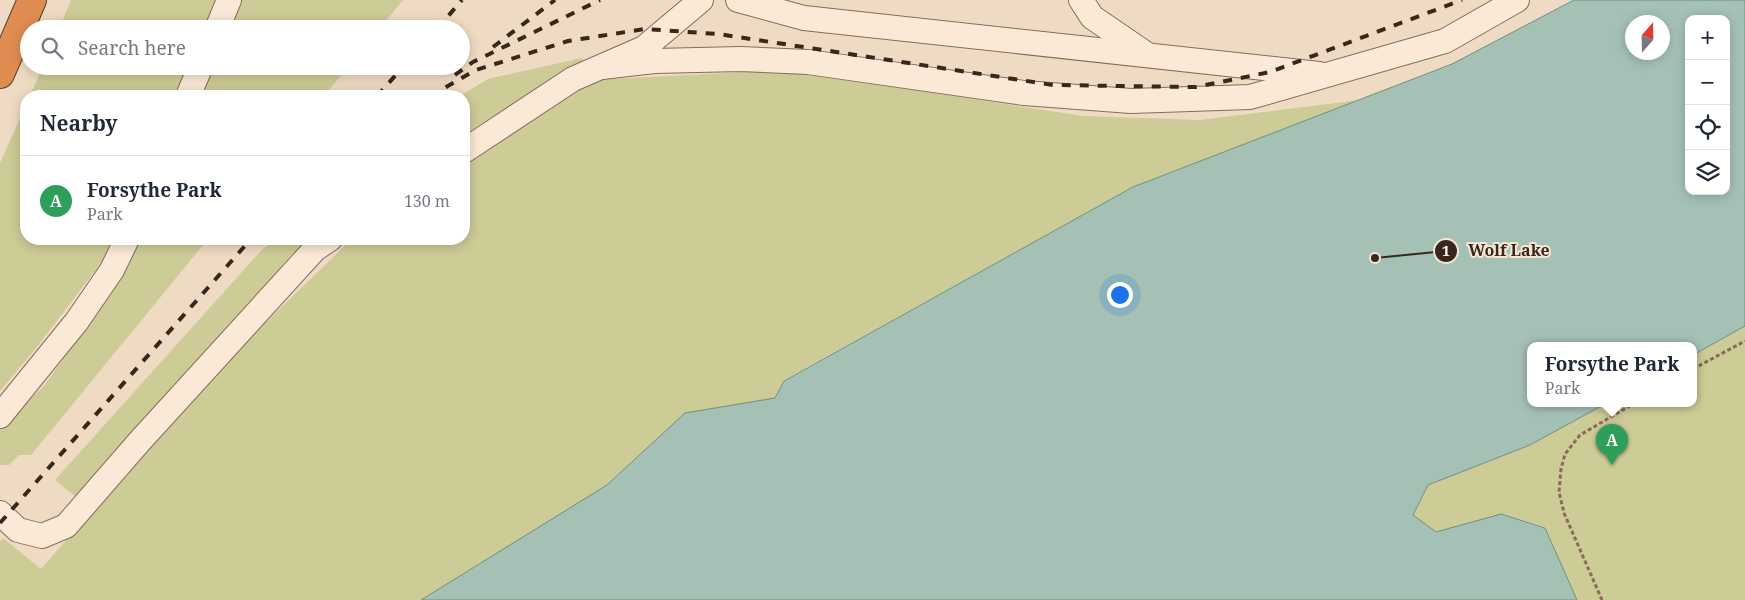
<!DOCTYPE html>
<meta charset="utf-8">
<style>
body{margin:0;font-family:"Noto Serif",serif;background:#f2f2f3;color:#1f2937}
.controls{position:absolute;right:15px;top:15px;display:grid;overflow:hidden;border-radius:10px;box-shadow:0 2px 12px #0003}
.controls button{width:45px;height:45px;display:grid;place-items:center;padding:0;border:0;border-bottom:1px solid #e0e1e3;background:#fff;color:#1f2937;font:25px sans-serif}
.compass{position:absolute;left:1625px;top:15px;width:45px;height:45px;border-radius:50%;background:#fff;box-shadow:0 2px 12px #0003;rotate:20deg}
.you{position:absolute;left:1119px;top:294px;width:18px;height:18px;margin:-12px;border:4px solid #fff;border-radius:50%;background:#1a73e8;box-shadow:0 0 0 8px #1a73e833}
.badge{display:grid;place-items:center;width:32px;height:32px;border-radius:50%;background:#1a73e8;color:#fff;font-size:16px;font-weight:700}
.pin{position:absolute;translate:-50% -41px;filter:drop-shadow(0 1px 2px #0008)}
.pin::after{content:'';position:absolute;top:26px;width:18px;height:15px;background:inherit;clip-path:polygon(0 0,100% 0,50% 100%)}
.popup{position:absolute;left:1527px;top:342px;width:170px;height:65px;box-sizing:border-box;display:grid;place-content:center;border-radius:10px;background:#fff;filter:drop-shadow(0 1px 4px #0005);font-size:16px;white-space:nowrap;color:#747a83}
.popup b{font-size:19px;color:#1f2937}
.popup::after{content:'';position:absolute;left:50%;top:100%;margin-left:-10px;border:10px solid transparent;border-top-color:#fff}
.list{margin:0;padding:0;list-style:none}
h2{display:flex;justify-content:space-between;align-items:center;height:65px;margin:0;padding:0 20px;font-size:21px}
h2 small{font-size:16px;font-weight:400;color:#747a83}
.list li{display:grid;grid-template-columns:32px 1fr auto;gap:15px;align-items:center;box-sizing:border-box;height:90px;padding:0 20px;border-top:1px solid #e0e1e3}
.list b{display:block;font-size:19px;white-space:nowrap}
.list p{margin:0;font-size:16px;white-space:nowrap;color:#747a83}
.list em{font-size:16px;font-style:normal;color:#747a83}
.icon{flex:none;width:28px;height:28px;fill:none;stroke:currentColor;stroke-width:2;stroke-linecap:round;stroke-linejoin:round}
.map{position:relative;flex:none;width:1745px;height:600px;overflow:hidden}
.search{position:absolute;background:#fff;box-shadow:0 2px 12px #0003;left:20px;top:20px;width:450px;height:55px;display:flex;align-items:center;gap:12px;box-sizing:border-box;padding:0 18px;border-radius:28px;color:#747a83;font-size:19px}
.panel{position:absolute;background:#fff;box-shadow:0 2px 12px #0003;left:20px;top:90px;width:450px;height:155px;border-radius:20px}
.map>svg:first-child{display:block}
.green{fill:#cdcb96}
.water{fill:#a5c1b5;stroke:#6c9081;fill-rule:evenodd}
.lines{fill:none;stroke-linecap:round;stroke-linejoin:round}
.street-casing{stroke:#896b59;stroke-width:26}
.highway-casing{stroke:#573b2e;stroke-width:30}
.path{stroke:#896b59;stroke-width:3;stroke-dasharray:4 2.5;stroke-linecap:butt}
.street{stroke:#f9e9d6;stroke-width:24}
.highway{stroke:#df8c52;stroke-width:28}
.rail{stroke:#39271e;stroke-width:4;stroke-dasharray:9 9;stroke-linecap:butt}
.leader{fill:none;stroke:#39271e;stroke-width:2}
.callout-dot{fill:#39271e;stroke:#f6e6d2;stroke-width:2}
.mark-label{font-size:15px;text-anchor:middle;font-weight:bold;fill:#fff}
.callout-label{font-size:16px;text-anchor:middle;font-weight:bold;fill:#39271e;stroke:#f6e6d2;stroke-width:4;stroke-linejoin:round;paint-order:stroke}
</style>
<div class="map">
<svg width="1745" height="600" viewBox="0 0 1745 600">
<rect width="100%" height="100%" fill="#efdbc3"/>
<g class="green">
<path d="M71,0H403L379,29H59Z"/>
<path d="M582,58L585,64L485,121L464,135V96H460L488,79Z"/>
<path d="M43,66H349L324,96H30Z"/>
<path d="M784,70L1083,116L1199,120L1360,100L1133,187L784,380L775,398L685,413L607,485L421,600H0V541L3,538L41,569L212,374L352,239H464V161L592,80Z"/>
<path d="M26,105V239H112L104,259L37,347L0,391V163Z"/>
<path d="M139,239H208L31,455H19L9,465H0V428L44,386L84,330L124,269Z"/>
<path d="M274,239H312L291,255L259,294L76,497L55,480L258,254Z"/>
<path d="M1745,326V600H1577L1545,527L1501,514L1436,532L1413,515L1428,485L1530,445L1605,404H1693V355Z"/>
</g>
<path class="water" d="M1574,0H1745V326L1693,355V346H1531V404H1605L1530,445L1428,485L1413,515L1436,532L1501,514L1545,528L1577,600H421L607,485L685,413L775,398L784,381L1133,187L1452,64ZM1689,19H1726V191H1689ZM1632,22H1662V52H1632Z"/>
<g class="lines">
<defs>
<g id="street">
<path d="M738,0L804,18L1319,74"/>
<path d="M1081,0L1092,17L1146,54"/>
<path d="M217,29L229,0"/>
<path d="M602,67L654,61L741,59L808,62L1024,93L1131,101L1250,97L1445,41L1517,0"/>
<path d="M188,96L201,66"/>
<path d="M464,151L573,79L644,48L701,0"/>
<path d="M0,416L77,321L112,270L127,239"/>
<path d="M0,513L18,530L42,536L66,526L139,442L315,249L330,239"/>
</g>
<path id="highway" d="M0,74L32,0"/>
</defs>
<use href="#street" class="street-casing"/>
<use href="#highway" class="highway-casing"/>
<g class="path">
<path d="M1693,369L1745,341"/>
<path d="M1602,600L1564,513L1559,492L1561,469L1565,454L1580,435L1633,404"/>
</g>
<use href="#street" class="street"/>
<use href="#highway" class="highway"/>
<g class="rail">
<path d="M437,29L462,0"/>
<path d="M493,47L555,0"/>
<path d="M455,75L473,62L600,0"/>
<path d="M377,96L404,66"/>
<path d="M430,96L476,70L568,41L645,29L718,34L1053,85L1196,87L1270,72L1462,0"/>
<path d="M0,523L251,239"/>
</g>
</g>
<path class="leader" d="M1375 258L1446 251"/>
<g class="callout-dot">
<circle cx="1375" cy="258" r="5"/>
<circle cx="1446" cy="251" r="12"/>
</g>
<g class="mark-label">
<text x="1446" y="256">1</text>
</g>
<g class="callout-label">
<text x="1509" y="256">Wolf Lake</text>
</g>
</svg>
<div class="controls">
<button>+</button>
<button>−</button>
<button><svg class="icon" aria-label="locate" viewBox="0 0 24 24"><circle cx="12" cy="12" r="6"/><path d="M12 2v4M12 18v4M2 12h4M18 12h4"/></svg></button>
<button><svg class="icon" aria-label="layers" viewBox="0 0 24 24"><path d="M12 4l9 5-9 5-9-5zM3 14l9 5 9-5"/></svg></button>
</div>
<svg class="compass" viewBox="-18 -18 36 36"><path d="M0-13l5 13h-10z" fill="#e53935"/><path d="M0 13l5-13h-10z" fill="#747a83"/></svg>
<div class="you"></div>
<div class="pin badge" style="left:1612px;top:465px;background:#2e9e5b">A</div>
<div class="popup"><b>Forsythe Park</b>Park</div>
<div class="search"><svg class="icon" aria-label="search" viewBox="0 0 24 24"><circle cx="10" cy="10" r="6"/><path d="M15 15l6 6"/></svg>Search here</div>
<section class="panel">
<h2>Nearby<small></small></h2>
<ul class="list">
<li><span class="badge" style="background:#2e9e5b">A</span><div><b>Forsythe Park</b><p>Park</p></div><em>130 m</em></li>
</ul>
</section>
</div>
